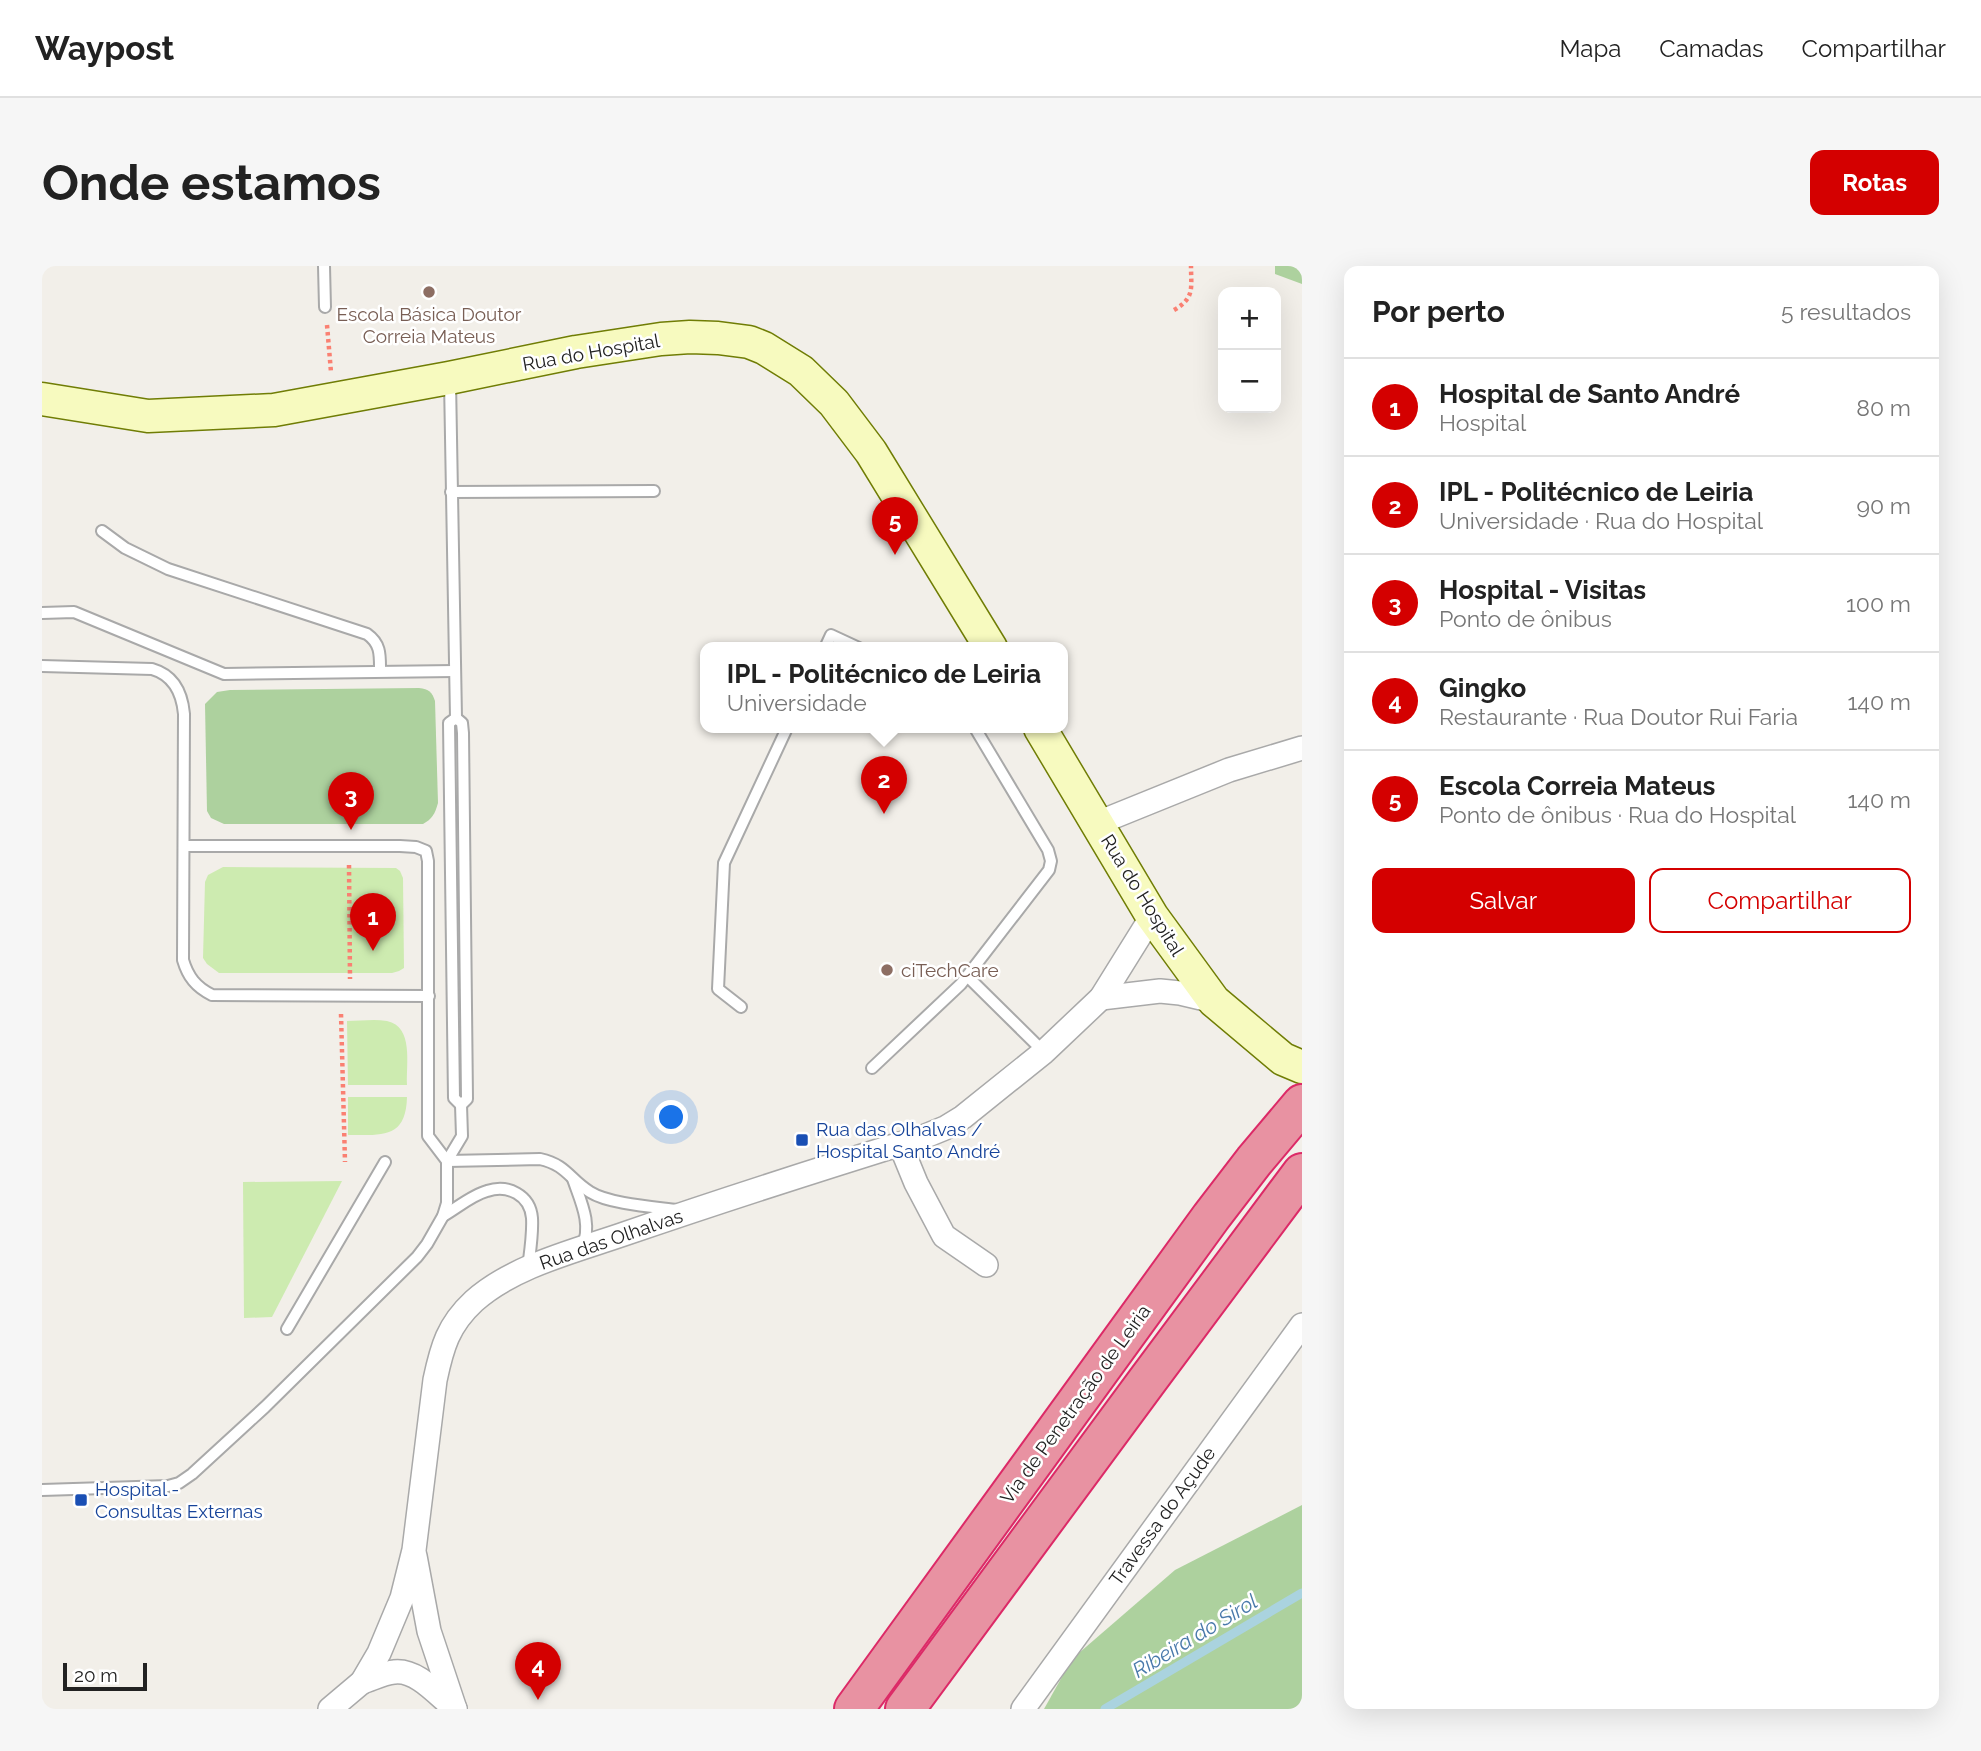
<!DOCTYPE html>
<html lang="pt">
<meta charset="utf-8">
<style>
body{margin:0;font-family:Raleway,sans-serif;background:#f6f6f6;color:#222}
.controls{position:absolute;right:21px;top:21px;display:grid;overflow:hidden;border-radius:14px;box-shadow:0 7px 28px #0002}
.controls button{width:63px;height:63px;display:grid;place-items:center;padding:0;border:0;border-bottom:2px solid #e0e0e0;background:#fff;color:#222;font:35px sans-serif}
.scale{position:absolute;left:21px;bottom:18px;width:84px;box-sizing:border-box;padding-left:7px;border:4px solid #222;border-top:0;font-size:19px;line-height:24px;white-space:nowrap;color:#222;-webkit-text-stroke:5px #fff;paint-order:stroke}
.you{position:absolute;left:630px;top:852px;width:24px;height:24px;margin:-18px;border:5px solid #fff;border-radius:50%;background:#1a73e8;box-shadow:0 0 0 10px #1a73e833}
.badge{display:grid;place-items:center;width:46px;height:46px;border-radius:50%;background:#d40000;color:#fff;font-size:23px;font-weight:700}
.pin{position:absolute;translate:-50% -58px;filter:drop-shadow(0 2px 4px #0008)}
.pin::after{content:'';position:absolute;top:37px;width:24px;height:21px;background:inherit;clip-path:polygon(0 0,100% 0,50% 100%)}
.popup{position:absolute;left:658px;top:376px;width:368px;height:91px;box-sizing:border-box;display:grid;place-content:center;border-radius:14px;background:#fff;filter:drop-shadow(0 2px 5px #0005);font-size:23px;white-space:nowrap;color:#767676}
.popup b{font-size:26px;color:#222}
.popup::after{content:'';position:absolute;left:50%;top:100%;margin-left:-14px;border:14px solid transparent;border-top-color:#fff}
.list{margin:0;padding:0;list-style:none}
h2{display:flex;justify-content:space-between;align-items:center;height:91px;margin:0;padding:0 28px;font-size:30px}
h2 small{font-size:23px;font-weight:400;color:#767676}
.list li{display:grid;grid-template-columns:46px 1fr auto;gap:21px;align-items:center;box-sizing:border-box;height:98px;padding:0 28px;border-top:2px solid #e0e0e0}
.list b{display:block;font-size:26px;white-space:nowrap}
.list p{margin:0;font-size:23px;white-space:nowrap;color:#767676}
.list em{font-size:23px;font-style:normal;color:#767676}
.actions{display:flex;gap:14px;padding:21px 28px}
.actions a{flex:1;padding:16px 0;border:2px solid #d40000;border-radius:14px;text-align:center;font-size:24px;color:#d40000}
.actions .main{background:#d40000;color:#fff}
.map{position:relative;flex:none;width:1260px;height:1443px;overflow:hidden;border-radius:14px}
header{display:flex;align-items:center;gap:42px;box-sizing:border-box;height:98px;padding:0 35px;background:#fff;border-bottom:2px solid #e0e0e0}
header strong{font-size:33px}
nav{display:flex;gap:38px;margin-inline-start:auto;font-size:24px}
.intro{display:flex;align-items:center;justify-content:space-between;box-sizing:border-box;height:168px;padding:0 42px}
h1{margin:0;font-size:49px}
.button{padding:18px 32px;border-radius:14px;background:#d40000;color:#fff;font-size:24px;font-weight:700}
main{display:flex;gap:42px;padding:0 42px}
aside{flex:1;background:#fff;border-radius:14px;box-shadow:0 7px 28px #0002}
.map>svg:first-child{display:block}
.grass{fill:#cdebb0}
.forest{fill:#add19e}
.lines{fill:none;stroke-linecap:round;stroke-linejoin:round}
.stream{stroke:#aad3df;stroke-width:9}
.lane-casing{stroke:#a9a9a9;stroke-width:14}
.street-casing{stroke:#a9a9a9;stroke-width:26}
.secondary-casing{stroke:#707d05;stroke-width:35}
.highway-casing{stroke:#dc2a67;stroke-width:42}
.path{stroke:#fa8072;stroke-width:4.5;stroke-dasharray:3.5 3.5;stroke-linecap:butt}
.lane{stroke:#fff;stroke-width:10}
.street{stroke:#fff;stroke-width:23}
.secondary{stroke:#f7fabf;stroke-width:32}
.highway{stroke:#e892a2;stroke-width:38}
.education-dot{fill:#8d6e63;stroke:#fff;stroke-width:2.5}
.transit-dot{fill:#1a4fb4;stroke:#fff;stroke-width:2.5}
.labels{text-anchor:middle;stroke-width:5;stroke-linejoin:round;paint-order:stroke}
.education-label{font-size:19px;fill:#785e54;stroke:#fff}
.street-label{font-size:19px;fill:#222;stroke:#fff}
.transit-label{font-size:19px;fill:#164399;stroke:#fff;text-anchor:start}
.water-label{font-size:21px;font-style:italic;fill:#4a7aab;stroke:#fff}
</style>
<header>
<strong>Waypost</strong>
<nav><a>Mapa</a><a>Camadas</a><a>Compartilhar</a></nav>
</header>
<div class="intro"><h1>Onde estamos</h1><a class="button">Rotas</a></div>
<main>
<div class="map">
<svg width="1260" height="1443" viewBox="0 0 1260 1443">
<rect width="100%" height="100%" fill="#f2efe9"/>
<g class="grass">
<path d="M181,601L354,602L358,605L361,612L362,702L357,705L350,707H177L165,698L161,692L163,616L166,609Z"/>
<path d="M305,755C318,755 332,753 345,755C372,761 364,798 365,819H306Z"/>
<path d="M306,831H365C364,873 340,869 306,869Z"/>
<path d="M300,915L230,1051L202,1052L201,916Z"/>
</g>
<g class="forest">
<path d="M1233,0H1260V18L1233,8Z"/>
<path d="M377,422C387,423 390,426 393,435L396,537C393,548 390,553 381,558H182L169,552L165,545L163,438L175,426L188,424Z"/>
<path d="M1260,1239V1443H1002L1030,1393L1133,1304Z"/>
</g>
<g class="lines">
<path class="stream" d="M1063,1443L1260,1327"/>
<defs>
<g id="lane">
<path d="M282,0L283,41"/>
<path d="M409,226L612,225"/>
<path d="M60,265L83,282L126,303L325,368C339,378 338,389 338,405"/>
<path d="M0,347L32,346L182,408L413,405"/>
<path d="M783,382L789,369L817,382"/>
<path d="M0,400L110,403C131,409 140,426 142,448L141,694C146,711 154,721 170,729L387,730"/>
<path d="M414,452L407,457L412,832L419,839"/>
<path d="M142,580H358L374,581L384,585L386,595V870L405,895"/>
<path d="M925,710L1002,786"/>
<path d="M699,741L676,723L682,597L745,462"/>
<path d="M830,802L919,718L1007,604L1009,595L1006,584L933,462"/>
<path d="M405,895L498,893C525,899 527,913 548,926C567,938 612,941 635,944"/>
<path d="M531,913C538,934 551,959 540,981"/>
<path d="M401,950C415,942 430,929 445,925C466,918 488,929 490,952C491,968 488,986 486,1002"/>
<path d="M245,1063L343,896"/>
<path d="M0,1224L126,1220L137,1217L150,1208L223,1141L375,991L385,978L401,950L405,937V895L420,870L419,839L425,833L421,467L420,457L414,452L408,115"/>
</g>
<g id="street">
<path d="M1056,557L1187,504L1260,482"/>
<path d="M1059,732L1118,725L1138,727L1172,735"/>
<path d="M858,878L874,917L902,970L944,999"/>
<path d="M373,1290L387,1365L413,1443"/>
<path d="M320,1416C330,1413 341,1407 352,1406C375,1403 396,1429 413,1443"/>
<path d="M288,1443L320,1416L337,1387L360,1332L372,1284L393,1114C400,1081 406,1059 432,1035C471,1000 533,985 582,968C681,934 781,902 881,871L903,862L921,851L1002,786L1059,732L1110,650"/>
<path d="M981,1443L1260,1059"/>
</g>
<g id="secondary">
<path d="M0,133L106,150L232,144L407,112L534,86L619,73L648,71L676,72L707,76L722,82L759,105L792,137L829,186L949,382"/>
<path d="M998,462L1110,650L1172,735L1241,793L1260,801"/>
</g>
<g id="highway">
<path d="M812,1443L1169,951L1212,895L1260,838"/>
<path d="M863,1443L1105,1115L1260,907"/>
</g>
</defs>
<use href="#lane" class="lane-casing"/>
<use href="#street" class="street-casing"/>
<use href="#secondary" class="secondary-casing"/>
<use href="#highway" class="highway-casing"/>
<g class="path">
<path d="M1132,44C1153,32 1149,22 1149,0"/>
<path d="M285,59L289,106"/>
<path d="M307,599L308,713"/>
<path d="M299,748L303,896"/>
</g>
<use href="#lane" class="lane"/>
<use href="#street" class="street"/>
<use href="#secondary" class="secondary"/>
<use href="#highway" class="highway"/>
</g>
<g class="education-dot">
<circle cx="387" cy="26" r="7"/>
<circle cx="845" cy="704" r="7"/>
</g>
<g class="transit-dot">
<rect x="753" y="867" width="14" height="14" rx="3.5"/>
<rect x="32" y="1227" width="14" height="14" rx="3.5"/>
</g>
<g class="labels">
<g class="education-label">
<text x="387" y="55">Escola Básica Doutor<tspan x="387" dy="22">Correia Mateus</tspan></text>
<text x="859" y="711" text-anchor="start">ciTechCare</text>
</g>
<g class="street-label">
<text transform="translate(549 86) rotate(-10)" y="7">Rua do Hospital</text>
<text transform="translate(1101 629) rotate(58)" y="7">Rua do Hospital</text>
<text transform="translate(569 973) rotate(-19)" y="7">Rua das Olhalvas</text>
<text transform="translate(1033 1138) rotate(-54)" y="7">Via de Penetração de Leiria</text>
<text transform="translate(1120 1250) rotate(-54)" y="7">Travessa do Açude</text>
</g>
<g class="transit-label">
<text x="774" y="870">Rua das Olhalvas /<tspan x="774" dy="22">Hospital Santo André</tspan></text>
<text x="53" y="1230">Hospital -<tspan x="53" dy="22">Consultas Externas</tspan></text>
</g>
<g class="water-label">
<text transform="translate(1153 1370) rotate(-31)" y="7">Ribeira do Sirol</text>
</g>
</g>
</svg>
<div class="controls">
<button>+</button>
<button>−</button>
</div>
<div class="scale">20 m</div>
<div class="you"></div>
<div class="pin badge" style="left:331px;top:685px">1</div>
<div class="pin badge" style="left:842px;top:548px">2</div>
<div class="popup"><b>IPL - Politécnico de Leiria</b>Universidade</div>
<div class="pin badge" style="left:309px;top:564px">3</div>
<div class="pin badge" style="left:496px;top:1434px">4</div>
<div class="pin badge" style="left:853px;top:289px">5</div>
</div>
<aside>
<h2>Por perto<small>5 resultados</small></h2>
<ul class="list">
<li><span class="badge">1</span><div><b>Hospital de Santo André</b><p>Hospital</p></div><em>80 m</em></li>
<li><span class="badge">2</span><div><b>IPL - Politécnico de Leiria</b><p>Universidade · Rua do Hospital</p></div><em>90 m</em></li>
<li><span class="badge">3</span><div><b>Hospital - Visitas</b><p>Ponto de ônibus</p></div><em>100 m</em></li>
<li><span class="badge">4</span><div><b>Gingko</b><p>Restaurante · Rua Doutor Rui Faria</p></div><em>140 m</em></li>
<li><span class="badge">5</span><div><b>Escola Correia Mateus</b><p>Ponto de ônibus · Rua do Hospital</p></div><em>140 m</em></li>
</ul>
<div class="actions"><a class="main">Salvar</a><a>Compartilhar</a></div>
</aside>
</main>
